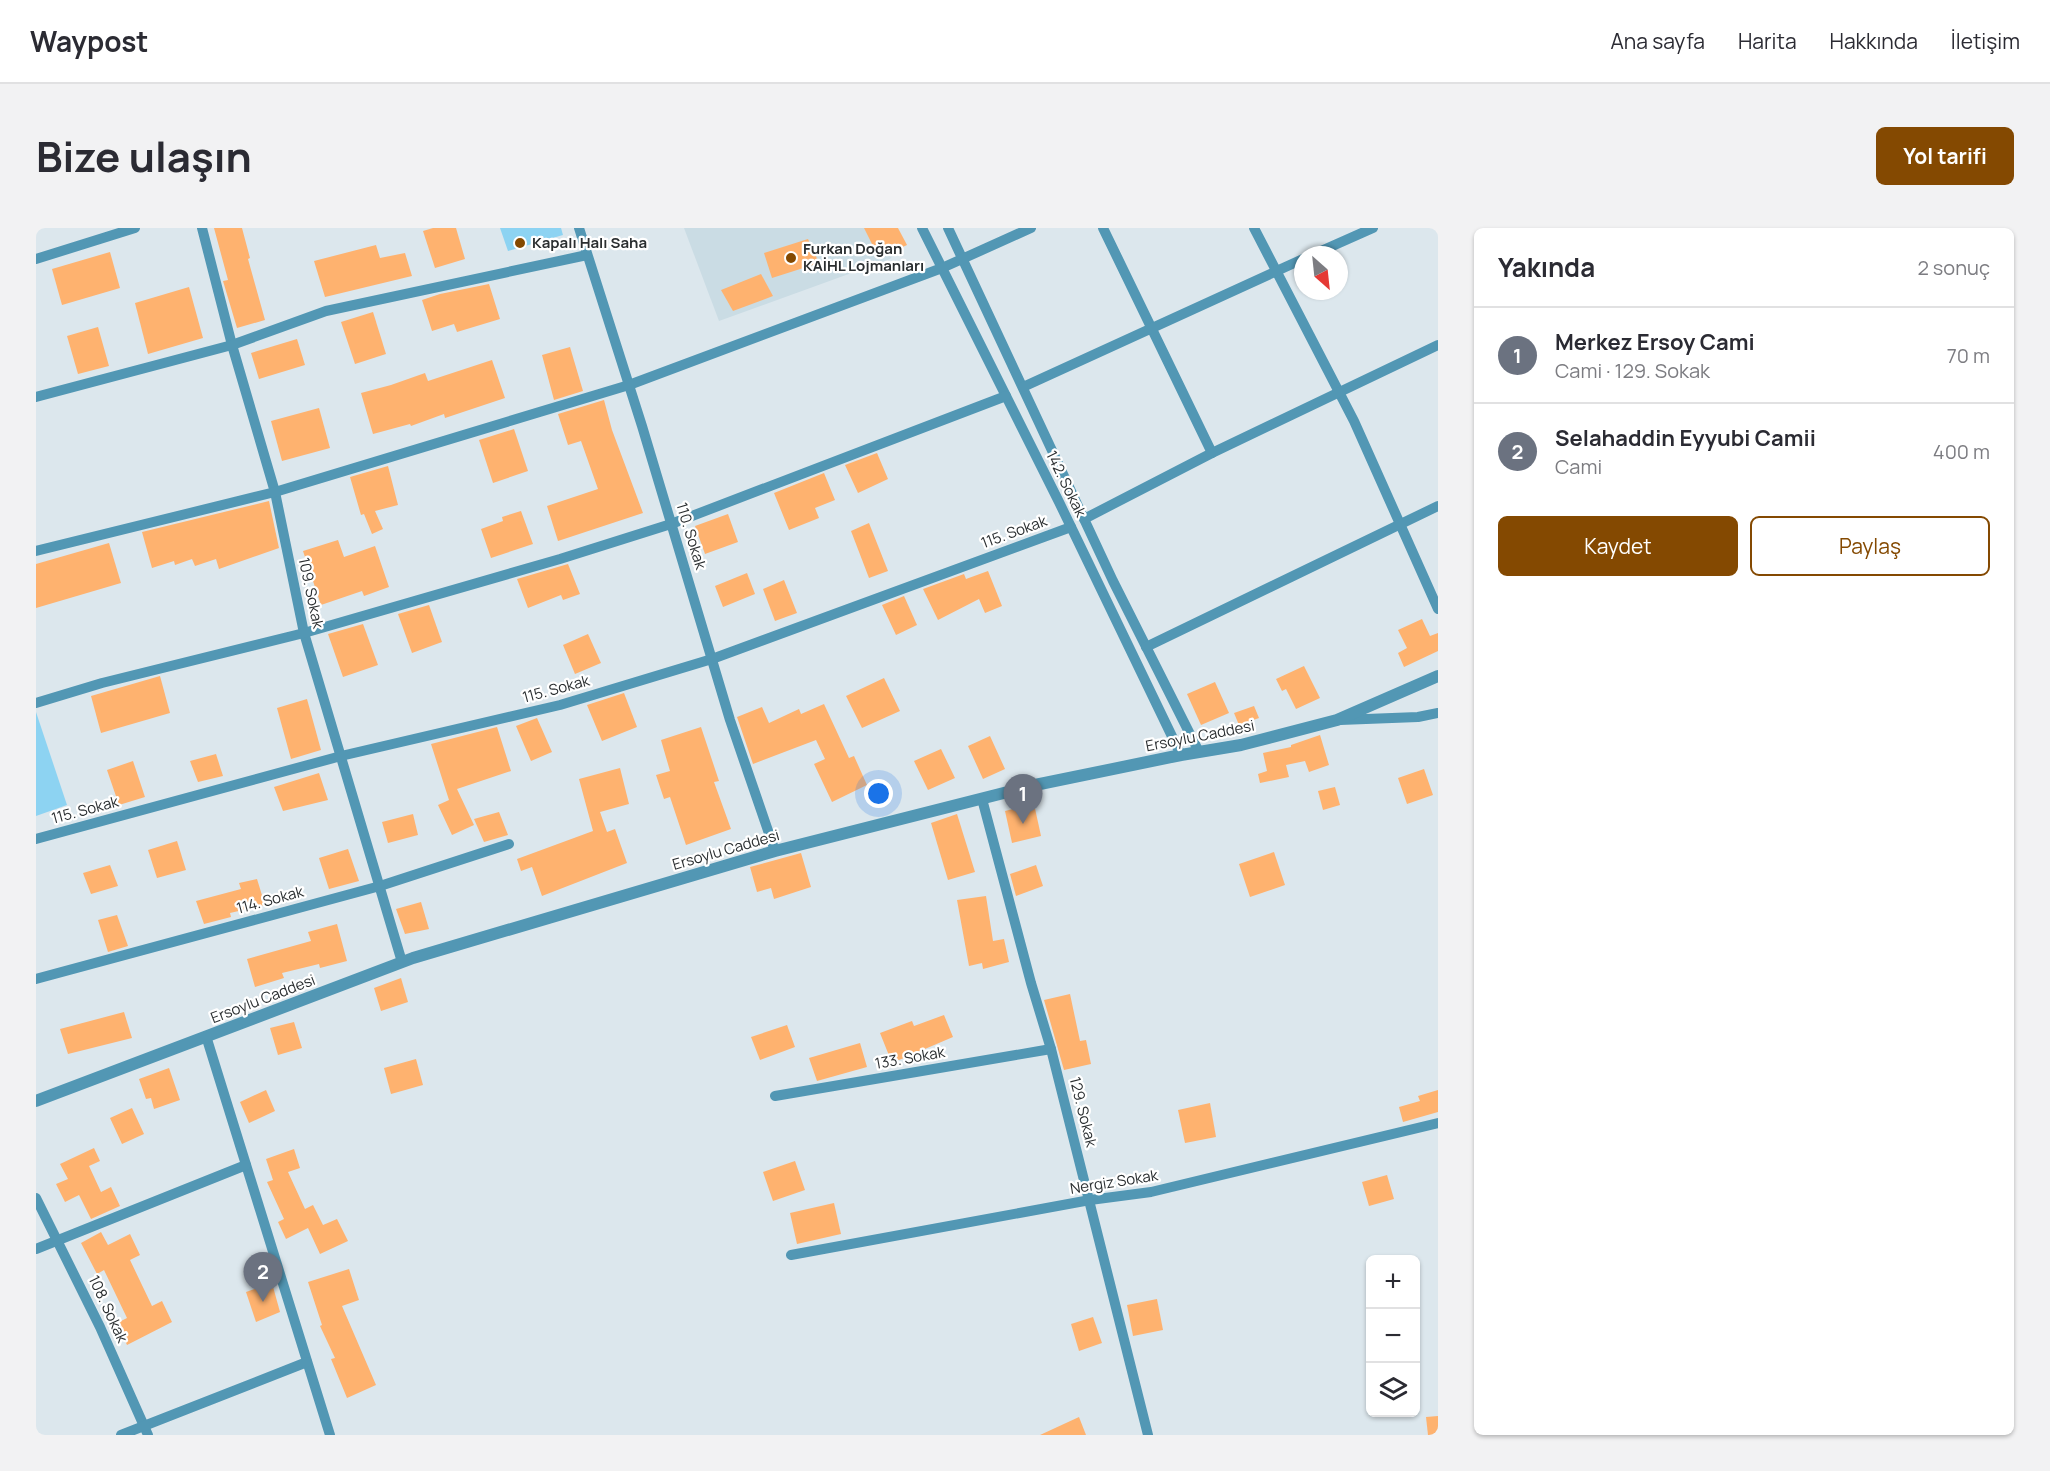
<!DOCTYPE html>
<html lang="tr">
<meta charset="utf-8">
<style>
body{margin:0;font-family:Manrope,sans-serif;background:#f2f2f3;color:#2b2b33}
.controls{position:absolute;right:18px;bottom:18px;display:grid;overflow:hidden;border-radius:9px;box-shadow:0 2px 4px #0004}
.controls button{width:54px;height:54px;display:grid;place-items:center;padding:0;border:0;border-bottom:2px solid #e1e1e2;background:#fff;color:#2b2b33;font:30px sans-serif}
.compass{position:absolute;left:1258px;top:18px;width:54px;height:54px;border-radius:50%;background:#fff;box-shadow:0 2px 4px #0004;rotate:153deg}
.you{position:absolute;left:843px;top:566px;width:21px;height:21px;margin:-15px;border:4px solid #fff;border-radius:50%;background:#1a73e8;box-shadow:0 0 0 9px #1a73e833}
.badge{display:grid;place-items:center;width:39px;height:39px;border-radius:50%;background:#844901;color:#fff;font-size:20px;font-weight:700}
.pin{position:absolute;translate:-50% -50px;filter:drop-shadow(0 2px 3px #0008)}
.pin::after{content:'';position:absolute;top:32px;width:21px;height:18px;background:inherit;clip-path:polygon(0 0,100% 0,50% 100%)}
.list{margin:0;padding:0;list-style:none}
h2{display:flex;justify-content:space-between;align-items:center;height:78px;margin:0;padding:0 24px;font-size:26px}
h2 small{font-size:20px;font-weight:400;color:#7c7c81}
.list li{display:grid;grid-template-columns:39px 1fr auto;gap:18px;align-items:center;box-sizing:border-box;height:96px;padding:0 24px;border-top:2px solid #e1e1e2}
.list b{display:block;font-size:22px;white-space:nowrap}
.list p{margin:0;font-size:20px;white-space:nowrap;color:#7c7c81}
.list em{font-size:20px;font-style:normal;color:#7c7c81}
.actions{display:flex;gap:12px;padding:18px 24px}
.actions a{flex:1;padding:14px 0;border:2px solid #844901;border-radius:9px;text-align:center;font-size:21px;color:#844901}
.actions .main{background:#844901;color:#fff}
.icon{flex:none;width:33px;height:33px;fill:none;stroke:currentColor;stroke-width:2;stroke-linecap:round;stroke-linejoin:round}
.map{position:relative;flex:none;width:1402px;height:1207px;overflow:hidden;border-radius:9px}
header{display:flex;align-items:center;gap:36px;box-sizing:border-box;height:84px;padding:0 30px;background:#fff;border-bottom:2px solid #e1e1e2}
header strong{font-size:28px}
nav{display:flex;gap:33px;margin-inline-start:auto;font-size:21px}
.intro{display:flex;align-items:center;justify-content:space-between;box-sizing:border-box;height:144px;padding:0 36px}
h1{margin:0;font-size:42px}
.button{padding:15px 27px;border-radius:9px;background:#844901;color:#fff;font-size:21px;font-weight:700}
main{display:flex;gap:36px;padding:0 36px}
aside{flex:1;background:#fff;border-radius:9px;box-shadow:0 2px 4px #0004}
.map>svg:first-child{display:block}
.built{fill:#cadce4}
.green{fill:#8dd3f2}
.building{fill:#feb26f}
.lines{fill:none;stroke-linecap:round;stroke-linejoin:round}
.minor{stroke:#5297b4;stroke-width:10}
.tertiary{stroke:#5297b4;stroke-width:12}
.poi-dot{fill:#844901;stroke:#fff;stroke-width:2}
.labels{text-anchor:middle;stroke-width:4.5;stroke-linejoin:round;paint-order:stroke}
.poi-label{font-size:15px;font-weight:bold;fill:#2a2e30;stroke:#fff;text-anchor:start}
.street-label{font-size:15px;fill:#2a2e30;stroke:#fff}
</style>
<header>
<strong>Waypost</strong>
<nav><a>Ana sayfa</a><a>Harita</a><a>Hakkında</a><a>İletişim</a></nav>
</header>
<div class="intro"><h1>Bize ulaşın</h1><a class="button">Yol tarifi</a></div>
<main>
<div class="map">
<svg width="1402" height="1207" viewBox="0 0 1402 1207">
<rect width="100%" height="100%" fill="#dce7ed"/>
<path class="built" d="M648,0H859L866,16L854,31L683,93Z"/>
<g class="green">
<path d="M464,0H525L527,7L472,23Z"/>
<path d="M0,484L31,577L0,588Z"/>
</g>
<g class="building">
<path d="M178,0H206L214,30L212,31L229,92L201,100L187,53L192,52Z"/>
<path d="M397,0H420L429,31L399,40L387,3Z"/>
<path d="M828,0H862L871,17L843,30Z"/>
<path d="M772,11L783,35L736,50L728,25Z"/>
<path d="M340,17L344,30L369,25L376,48L289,69L278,33Z"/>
<path d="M74,24L84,60L26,77L16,41Z"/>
<path d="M725,46L737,68L697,83L685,62Z"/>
<path d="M453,56L464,91L421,104L418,96L396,103L386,72L404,66Z"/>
<path d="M153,59L167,110L112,126L99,75Z"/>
<path d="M337,84L350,126L319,136L305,94Z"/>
<path d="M62,99L73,138L42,146L31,108Z"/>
<path d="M261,111L269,137L223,151L215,125Z"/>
<path d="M534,119L547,163L518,172L506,127Z"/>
<path d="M456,132L469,170L409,190L408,186L375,198L374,196L337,206L325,165L355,157L389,145L392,153Z"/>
<path d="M568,172L576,202L607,285L522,313L511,278L562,261L545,213L532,217L522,186Z"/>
<path d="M283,180L294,220L246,233L235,193Z"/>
<path d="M478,201L492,243L457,255L443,212Z"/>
<path d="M841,225L852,251L822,265L809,237Z"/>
<path d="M352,238L362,277L339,283L347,301L336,306L328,286L325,287L314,249Z"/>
<path d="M788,245L799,272L779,280L783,290L753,302L738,265Z"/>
<path d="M233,273L243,320L183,341L180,331L159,338L156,331L139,337L138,333L116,340L106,304Z"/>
<path d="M485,283L497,316L455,330L445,301L467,293L466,289Z"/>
<path d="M692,286L702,314L669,326L659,298Z"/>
<path d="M833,295L852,343L833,350L815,303Z"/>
<path d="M302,312L308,329L339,318L353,359L328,368L326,363L285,377L267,323Z"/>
<path d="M73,315L85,355L0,380V336Z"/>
<path d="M532,336L544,366L527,372L525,367L492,380L481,351Z"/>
<path d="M952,343L966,378L949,385L943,371L902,392L887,361L928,346L930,351Z"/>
<path d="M711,345L719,366L687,379L679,358Z"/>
<path d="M748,352L761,385L739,393L727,361Z"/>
<path d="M868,368L881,397L860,407L846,377Z"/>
<path d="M393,377L406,414L376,425L362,386Z"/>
<path d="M1386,391L1394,408L1402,405V423L1368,439L1362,425L1371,420L1362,402Z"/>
<path d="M327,396L342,437L307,449L292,406Z"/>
<path d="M552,406L565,435L539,446L527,417Z"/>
<path d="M1268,438L1284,470L1260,481L1250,461L1246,463L1240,451Z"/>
<path d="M124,448L134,485L65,505L55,468Z"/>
<path d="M848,450L864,483L826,500L810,468Z"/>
<path d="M1179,454L1193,485L1165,497L1151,466Z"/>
<path d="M588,465L601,499L566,513L551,477Z"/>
<path d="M271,471L285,522L255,531L241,480Z"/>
<path d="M788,476L813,530L818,528L831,557L796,574L778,536L789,531L780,512L717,536L701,489L726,479L733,495L763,481L765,486Z"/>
<path d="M1218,478L1223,490L1203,497L1198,485Z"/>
<path d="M501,490L516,524L495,533L480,498Z"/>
<path d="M461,499L475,543L421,561L438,597L416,607L402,577L413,572L395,516Z"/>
<path d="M665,499L683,553L678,554L695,601L650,617L634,569L628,571L620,547L634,543L625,512Z"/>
<path d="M1284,507L1293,537L1273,544L1269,533L1250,537L1253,549L1224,555L1222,546L1231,543L1227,525L1255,519V517Z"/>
<path d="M954,508L969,541L947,551L932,518Z"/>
<path d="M905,521L919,550L892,562L878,533Z"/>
<path d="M180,526L187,548L162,554L154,533Z"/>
<path d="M97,533L109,569L83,577L71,542Z"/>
<path d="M584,540L593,576L564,584L571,604L579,601L591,635L506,668L496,639L485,643L481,631L557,603L543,551Z"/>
<path d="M1388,541L1397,567L1371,576L1362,550Z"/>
<path d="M283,545L292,572L247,583L238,559Z"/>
<path d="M1299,559L1304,577L1287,582L1282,563Z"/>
<path d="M998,576L1005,608L976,615L969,583Z"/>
<path d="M463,584L472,607L448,614L438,591Z"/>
<path d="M377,586L382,607L352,615L346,594Z"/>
<path d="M921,586L939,644L912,652L895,595Z"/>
<path d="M141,613L150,642L121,650L112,622Z"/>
<path d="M312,621L323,653L293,661L283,630Z"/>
<path d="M1238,624L1249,657L1214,669L1203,636Z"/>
<path d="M765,625L775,659L738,671L735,660L721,664L714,639Z"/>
<path d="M74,637L82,658L55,666L47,645Z"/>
<path d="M1000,637L1007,658L980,668L974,646Z"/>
<path d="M221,651L229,677L194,685L195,689L168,696L160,673L205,661L203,655Z"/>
<path d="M950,668L957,713L968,711L973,734L947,741L946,735L933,738L921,672Z"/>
<path d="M385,674L393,701L369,706L360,681Z"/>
<path d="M81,687L92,718L72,724L62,692Z"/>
<path d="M301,696L311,733L284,740L283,736L246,745L248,750L219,759L211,731L275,713L272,704Z"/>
<path d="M365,750L372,774L345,783L338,760Z"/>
<path d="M1034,766L1044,813L1050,812L1055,836L1028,842L1008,772Z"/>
<path d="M88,784L96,810L32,826L24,801Z"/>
<path d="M908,787L917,809L856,835L844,805L876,793L878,798Z"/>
<path d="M258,794L266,820L242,827L234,800Z"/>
<path d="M751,797L759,819L724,832L715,809Z"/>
<path d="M824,815L831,839L781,853L773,830Z"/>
<path d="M380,831L387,857L355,866L348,840Z"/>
<path d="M133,840L144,872L118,881L115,870L110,871L103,851Z"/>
<path d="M230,862L239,883L213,895L204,874Z"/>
<path d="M1402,862V884L1367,894L1363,879L1384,873L1382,868Z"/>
<path d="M1174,875L1180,909L1149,915L1142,882Z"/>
<path d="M96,880L108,906L86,916L74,890Z"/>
<path d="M58,920L64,933L53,938L65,964L75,959L84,978L55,991L43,967L29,974L20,956L32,951L24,936Z"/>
<path d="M258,921L264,940L252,944L269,981L277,977L287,997L301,991L312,1013L284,1026L272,1000L250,1011L242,994L248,991L231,954L237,952L230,931Z"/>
<path d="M759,933L769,962L737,973L727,944Z"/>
<path d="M1351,947L1358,971L1333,978L1326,954Z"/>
<path d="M798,975L805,1006L761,1016L754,985Z"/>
<path d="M65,1004L72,1017L94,1006L104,1027L94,1032L116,1078L126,1073L136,1094L91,1117L81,1095L91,1090L68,1042L61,1046L45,1015Z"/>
<path d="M313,1041L323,1072L306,1078L340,1157L311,1170L295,1131L299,1130L284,1098L286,1097L272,1054Z"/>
<path d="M236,1055L244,1084L220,1094L210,1064Z"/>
<path d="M1121,1071L1127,1102L1097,1108L1091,1077Z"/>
<path d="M1057,1089L1066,1115L1043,1123L1035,1096Z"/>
<path d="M1402,1188V1207H1392L1390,1189Z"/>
<path d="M1043,1189L1050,1207H1004Z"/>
</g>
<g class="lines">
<g class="minor">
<path d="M166,0L196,117L239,264L268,405L366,734"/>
<path d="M543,0L606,198L694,492L739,623"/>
<path d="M886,0L1023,274L1145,527"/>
<path d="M912,0L1077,353L1163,524"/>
<path d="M1067,0L1176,225"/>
<path d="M1218,0L1318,193L1402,381"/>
<path d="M1276,27L1337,0"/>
<path d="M0,31L99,0"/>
<path d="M987,159L1267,31"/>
<path d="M0,169L196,117L290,83L551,27"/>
<path d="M1048,291L1176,225L1402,117"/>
<path d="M0,323L239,264L593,157L906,40L995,0"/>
<path d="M1110,419L1402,278"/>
<path d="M0,475L66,455L268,405L524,331L635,296L970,168"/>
<path d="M1304,492L1382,489L1402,485"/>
<path d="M946,571L995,755L1015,821L1112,1207"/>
<path d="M0,611L305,528L524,477L676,431L1035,299"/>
<path d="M0,751L344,658L473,616"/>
<path d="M170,808L294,1207"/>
<path d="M739,868L1015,821"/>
<path d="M0,970L64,1099L112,1207"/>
<path d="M0,1021L210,937"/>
<path d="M755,1027L1054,972L1115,964L1402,895"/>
<path d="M85,1207L271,1134"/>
</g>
<path class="tertiary" d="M0,873L377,730L739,623L999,557L1145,527L1205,517L1301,492L1402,448"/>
</g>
<g class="poi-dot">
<circle cx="484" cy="15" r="6"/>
<circle cx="755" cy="30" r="6"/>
</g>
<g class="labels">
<g class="poi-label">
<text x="496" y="20">Kapalı Halı Saha</text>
<text x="767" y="26">Furkan Doğan<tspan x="767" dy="17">KAİHL Lojmanları</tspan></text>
</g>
<g class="street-label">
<text transform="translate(1030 256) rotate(64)" y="5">142. Sokak</text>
<text transform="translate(978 304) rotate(-20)" y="5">115. Sokak</text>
<text transform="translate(655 308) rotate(73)" y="5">110. Sokak</text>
<text transform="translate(275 365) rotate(78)" y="5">109. Sokak</text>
<text transform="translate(520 461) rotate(-15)" y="5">115. Sokak</text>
<text transform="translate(1164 508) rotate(-11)" y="5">Ersoylu Caddesi</text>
<text transform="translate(49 582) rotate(-15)" y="5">115. Sokak</text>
<text transform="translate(690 622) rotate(-16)" y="5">Ersoylu Caddesi</text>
<text transform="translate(234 672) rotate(-15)" y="5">114. Sokak</text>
<text transform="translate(227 771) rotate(-21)" y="5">Ersoylu Caddesi</text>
<text transform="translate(874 830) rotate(-10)" y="5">133. Sokak</text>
<text transform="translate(1047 884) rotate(76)" y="5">129. Sokak</text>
<text transform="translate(1078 954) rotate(-9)" y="5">Nergiz Sokak</text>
<text transform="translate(72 1081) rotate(65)" y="5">108. Sokak</text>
</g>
</g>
</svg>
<div class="controls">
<button>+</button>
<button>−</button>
<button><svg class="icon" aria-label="layers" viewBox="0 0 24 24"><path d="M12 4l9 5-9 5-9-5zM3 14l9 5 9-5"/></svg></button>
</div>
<svg class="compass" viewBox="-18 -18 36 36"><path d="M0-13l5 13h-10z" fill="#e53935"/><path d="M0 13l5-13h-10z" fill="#7c7c81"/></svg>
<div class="you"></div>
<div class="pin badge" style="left:987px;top:596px;background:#6b7280">1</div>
<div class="pin badge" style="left:227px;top:1074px;background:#6b7280">2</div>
</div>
<aside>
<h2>Yakında<small>2 sonuç</small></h2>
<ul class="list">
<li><span class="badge" style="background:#6b7280">1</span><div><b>Merkez Ersoy Cami</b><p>Cami · 129. Sokak</p></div><em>70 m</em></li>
<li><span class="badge" style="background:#6b7280">2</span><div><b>Selahaddin Eyyubi Camii</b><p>Cami</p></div><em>400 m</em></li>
</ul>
<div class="actions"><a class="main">Kaydet</a><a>Paylaş</a></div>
</aside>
</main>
